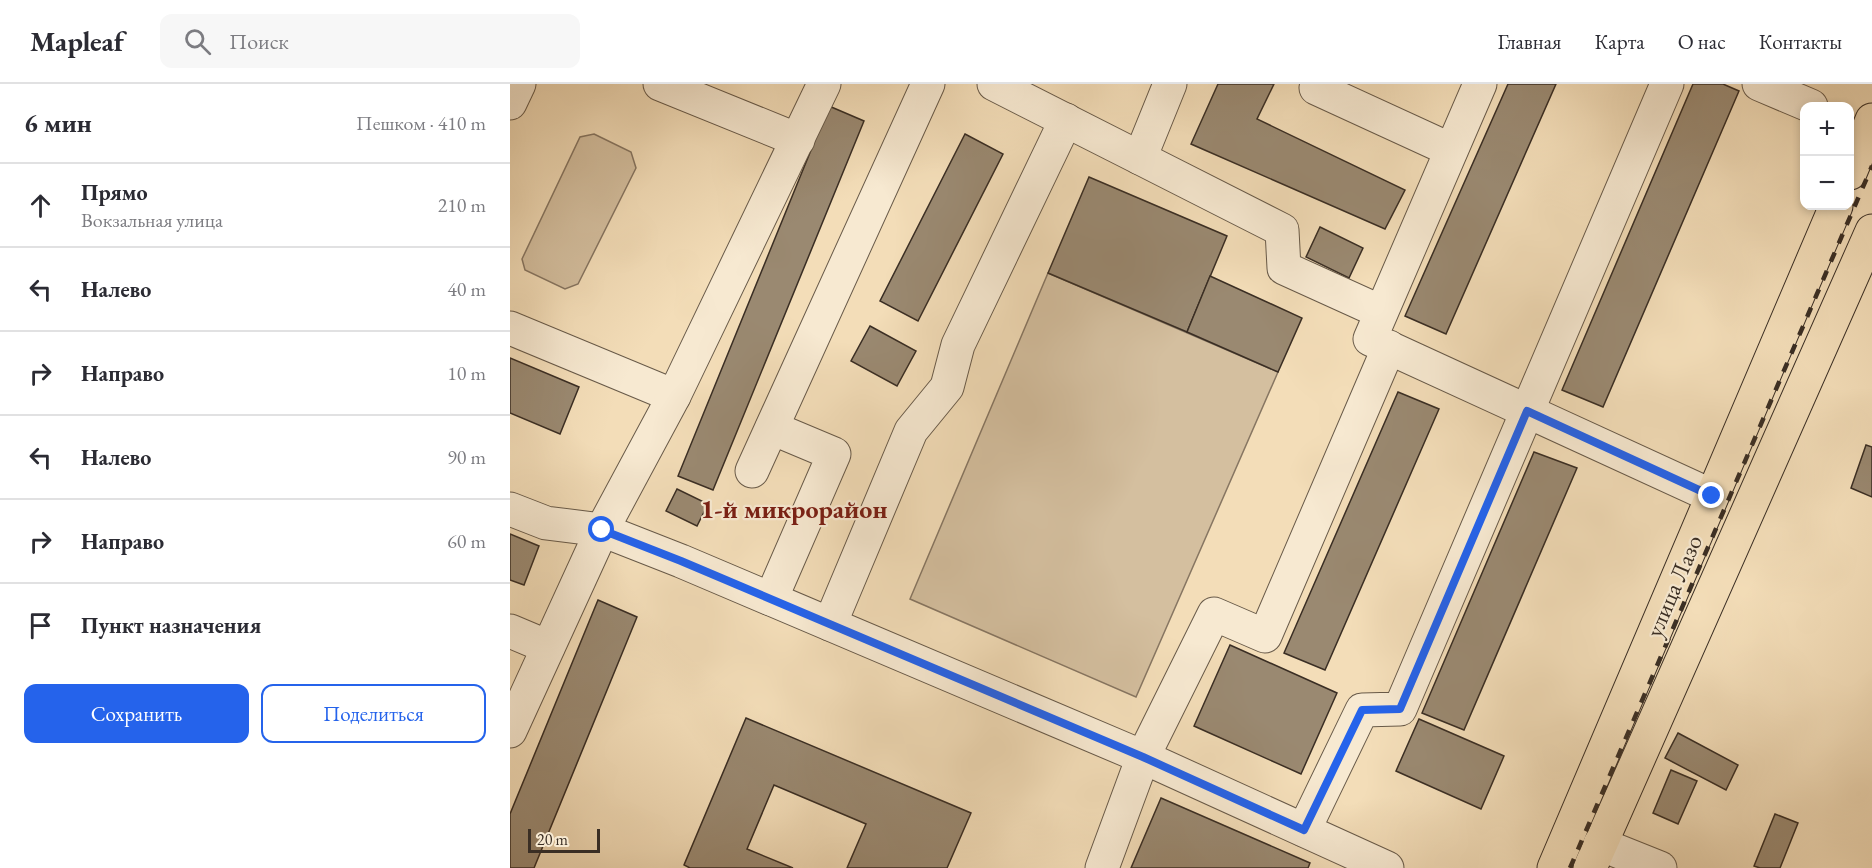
<!DOCTYPE html>
<html lang="ru">
<meta charset="utf-8">
<style>
body{margin:0;font-family:"EB Garamond",serif;background:#f7f7f7;color:#2b2b33}
.controls{position:absolute;right:18px;top:18px;display:grid;overflow:hidden;border-radius:12px;box-shadow:0 3px 9px #0003}
.controls button{width:54px;height:54px;display:grid;place-items:center;padding:0;border:0;border-bottom:2px solid #e1e1e2;background:#fff;color:#2b2b33;font:30px sans-serif}
.scale{position:absolute;left:18px;bottom:15px;width:72px;box-sizing:border-box;padding-left:6px;border:3px solid #3a2e24;border-top:0;font-size:16px;line-height:21px;white-space:nowrap;color:#3a2e24;-webkit-text-stroke:4px #f7e9d1;paint-order:stroke}
.stop{position:absolute;width:18px;height:18px;margin:-14px;border:4px solid #2563eb;border-radius:50%;background:#fff}
.stop.end{background:#2563eb;border-color:#fff;box-shadow:0 2px 6px #0008}
.list{margin:0;padding:0;list-style:none}
h2{display:flex;justify-content:space-between;align-items:center;height:78px;margin:0;padding:0 24px;font-size:26px}
h2 small{font-size:20px;font-weight:400;color:#7c7c81}
.list li{display:grid;grid-template-columns:39px 1fr auto;gap:18px;align-items:center;box-sizing:border-box;height:84px;padding:0 24px;border-top:2px solid #e1e1e2}
.list b{display:block;font-size:22px;white-space:nowrap}
.list p{margin:0;font-size:20px;white-space:nowrap;color:#7c7c81}
.list em{font-size:20px;font-style:normal;color:#7c7c81}
.actions{display:flex;gap:12px;padding:18px 24px}
.actions a{flex:1;padding:14px 0;border:2px solid #2563eb;border-radius:12px;text-align:center;font-size:21px;color:#2563eb}
.actions .main{background:#2563eb;color:#fff}
.icon{flex:none;width:33px;height:33px;fill:none;stroke:currentColor;stroke-width:2;stroke-linecap:round;stroke-linejoin:round}
.map{position:relative;flex:none;width:1362px;height:784px;overflow:hidden}
header{display:flex;align-items:center;gap:36px;box-sizing:border-box;height:84px;padding:0 30px;background:#fff;border-bottom:2px solid #e1e1e2}
header strong{font-size:28px}
nav{display:flex;gap:33px;margin-inline-start:auto;font-size:21px}
.search{width:420px;height:54px;background:#f7f7f7;display:flex;align-items:center;gap:15px;box-sizing:border-box;padding:0 21px;border-radius:12px;color:#7c7c81;font-size:22px}
main{display:flex}
aside{flex:1;background:#fff}
.map>svg:first-child{display:block}
.green{fill:#d4bf9f;stroke:#877662;stroke-width:1.5}
.building{fill:#9a8971;stroke:#3a2e24;stroke-width:1.5}
.lines{fill:none;stroke-linecap:round;stroke-linejoin:round}
.minor-casing{stroke:#685a49;stroke-width:35}
.major-casing{stroke:#3a2e24;stroke-width:35}
.minor{stroke:#f7e9d1;stroke-width:33}
.major{stroke:#f3ddb8;stroke-width:33}
.rail{stroke:#3a2e24;stroke-width:4.5;stroke-dasharray:10 10;stroke-linecap:butt}
.route{stroke:#2563eb;stroke-width:8}
.labels{text-anchor:middle;stroke-width:4.5;stroke-linejoin:round;paint-order:stroke}
.street-label{font-size:24px;fill:#3a2e24;stroke:#f7e9d1}
.neighbourhood-label{font-size:26px;font-weight:bold;fill:#7a1f14;stroke:#f7e9d1}
</style>
<header>
<strong>Mapleaf</strong>
<div class="search"><svg class="icon" aria-label="search" viewBox="0 0 24 24"><circle cx="10" cy="10" r="6"/><path d="M15 15l6 6"/></svg>Поиск</div>
<nav><a>Главная</a><a>Карта</a><a>О нас</a><a>Контакты</a></nav>
</header>
<main>
<aside>
<h2>6 мин<small>Пешком · 410 m</small></h2>
<ul class="list">
<li><svg class="icon" aria-label="ahead" viewBox="0 0 24 24"><path d="M12 20V5M6 11l6-6 6 6"/></svg><div><b>Прямо</b><p>Вокзальная улица</p></div><em>210 m</em></li>
<li><svg class="icon" aria-label="left" viewBox="0 0 24 24"><path d="M17 20v-9H6M10 6l-5 5 5 5"/></svg><div><b>Налево</b></div><em>40 m</em></li>
<li><svg class="icon" aria-label="right" viewBox="0 0 24 24"><path d="M7 20v-9h11M14 6l5 5-5 5"/></svg><div><b>Направо</b></div><em>10 m</em></li>
<li><svg class="icon" aria-label="left" viewBox="0 0 24 24"><path d="M17 20v-9H6M10 6l-5 5 5 5"/></svg><div><b>Налево</b></div><em>90 m</em></li>
<li><svg class="icon" aria-label="right" viewBox="0 0 24 24"><path d="M7 20v-9h11M14 6l5 5-5 5"/></svg><div><b>Направо</b></div><em>60 m</em></li>
<li><svg class="icon" aria-label="arrive" viewBox="0 0 24 24"><path d="M6 21V4h12l-3 4 3 4H6"/></svg><div><b>Пункт назначения</b></div></li>
</ul>
<div class="actions"><a class="main">Сохранить</a><a>Поделиться</a></div>
</aside>
<div class="map">
<svg width="1362" height="784" viewBox="0 0 1362 784">
<rect width="100%" height="100%" fill="#f3ddb8"/>
<filter id="stains"><feTurbulence type="fractalNoise" baseFrequency=".00333" numOctaves="4"/><feColorMatrix values="0 0 0 0 .2 0 0 0 0 .09 0 0 0 0 .02 0 0 0 .5 -.17"/></filter>
<radialGradient id="worn" r=".72"><stop offset=".6" stop-color="#630" stop-opacity="0"/><stop offset="1" stop-color="#630" stop-opacity=".3"/></radialGradient>
<g class="green">
<path d="M84,50L121,68L126,84L68,200L55,205L15,186L12,175L70,53Z"/>
<path d="M538,189L768,288L626,613L400,515Z"/>
</g>
<g class="building">
<path d="M708,0H764L747,35L895,106L875,145L681,60Z"/>
<path d="M998,0H1046L936,250L895,232Z"/>
<path d="M1183,0H1213L1229,7L1093,323L1052,306Z"/>
<path d="M319,22L354,37L203,406L168,392Z"/>
<path d="M455,50L493,70L408,237L370,217Z"/>
<path d="M579,93L717,152L677,248L538,189Z"/>
<path d="M810,143L853,164L839,194L796,173Z"/>
<path d="M700,192L792,234L768,288L677,248Z"/>
<path d="M360,242L406,267L387,302L341,277Z"/>
<path d="M0,274L69,303L50,350L0,329Z"/>
<path d="M888,308L929,325L815,586L774,569Z"/>
<path d="M1356,361L1362,363V413L1341,404Z"/>
<path d="M1024,368L1067,384L954,646L912,629Z"/>
<path d="M167,405L198,420L187,442L156,427Z"/>
<path d="M0,450L29,462L14,501L0,496Z"/>
<path d="M88,516L127,533L24,784H0V730Z"/>
<path d="M720,561L827,609L791,690L684,642Z"/>
<path d="M236,634L461,729L437,784H337L356,740L264,701L237,765L283,784H180L174,781Z"/>
<path d="M909,635L994,672L971,725L886,687Z"/>
<path d="M1168,649L1228,681L1216,706L1155,674Z"/>
<path d="M1161,686L1187,697L1168,740L1143,729Z"/>
<path d="M651,714L800,779L798,784H621Z"/>
<path d="M1265,730L1288,739L1270,784H1250L1244,782Z"/>
</g>
<g class="lines">
<defs>
<g id="minor">
<path d="M150,0L288,56"/>
<path d="M484,0L630,74"/>
<path d="M660,0L630,74L772,146L774,184L871,228"/>
<path d="M807,0L806,4L941,66"/>
<path d="M970,0L860,255L1202,412"/>
<path d="M1249,0L1301,22"/>
<path d="M0,19L9,0"/>
<path d="M0,244L164,312"/>
<path d="M242,387L418,0"/>
<path d="M0,425L36,439L92,446L171,477L633,673L877,784"/>
<path d="M261,515L324,370L262,344"/>
<path d="M320,540L401,347L437,303L448,261L556,36"/>
<path d="M0,547L38,563"/>
<path d="M0,647L92,446L164,312L314,0"/>
<path d="M794,746L852,626L890,625L1157,0"/>
<path d="M1090,760L1150,784"/>
<path d="M592,784L633,673L704,530L755,552L879,263"/>
</g>
<g id="major">
<path d="M1340,89L1362,36"/>
<path d="M1044,784L1326,122"/>
<path d="M1080,784L1362,147"/>
</g>
</defs>
<use href="#minor" class="minor-casing"/>
<use href="#major" class="major-casing"/>
<use href="#minor" class="minor"/>
<use href="#major" class="major"/>
<path class="rail" d="M1060,784L1362,82"/>
</g>
<g class="lines">
<path class="route" d="M92,446L171,477L633,673L794,746L852,626L890,625L1017,327L1202,412"/>
</g>
<g class="labels">
<g class="street-label">
<text transform="translate(1164 502) rotate(-67)" y="8">улица Лазо</text>
</g>
<g class="neighbourhood-label">
<text x="284" y="434">1-й микрорайон</text>
</g>
</g>
<rect width="100%" height="100%" filter="url(#stains)"/>
<rect width="100%" height="100%" fill="url(#worn)"/>
</svg>
<div class="controls">
<button>+</button>
<button>−</button>
</div>
<div class="scale">20 m</div>
<div class="stop" style="left:92px;top:446px"></div>
<div class="stop end" style="left:1202px;top:412px"></div>
</div>
</main>
